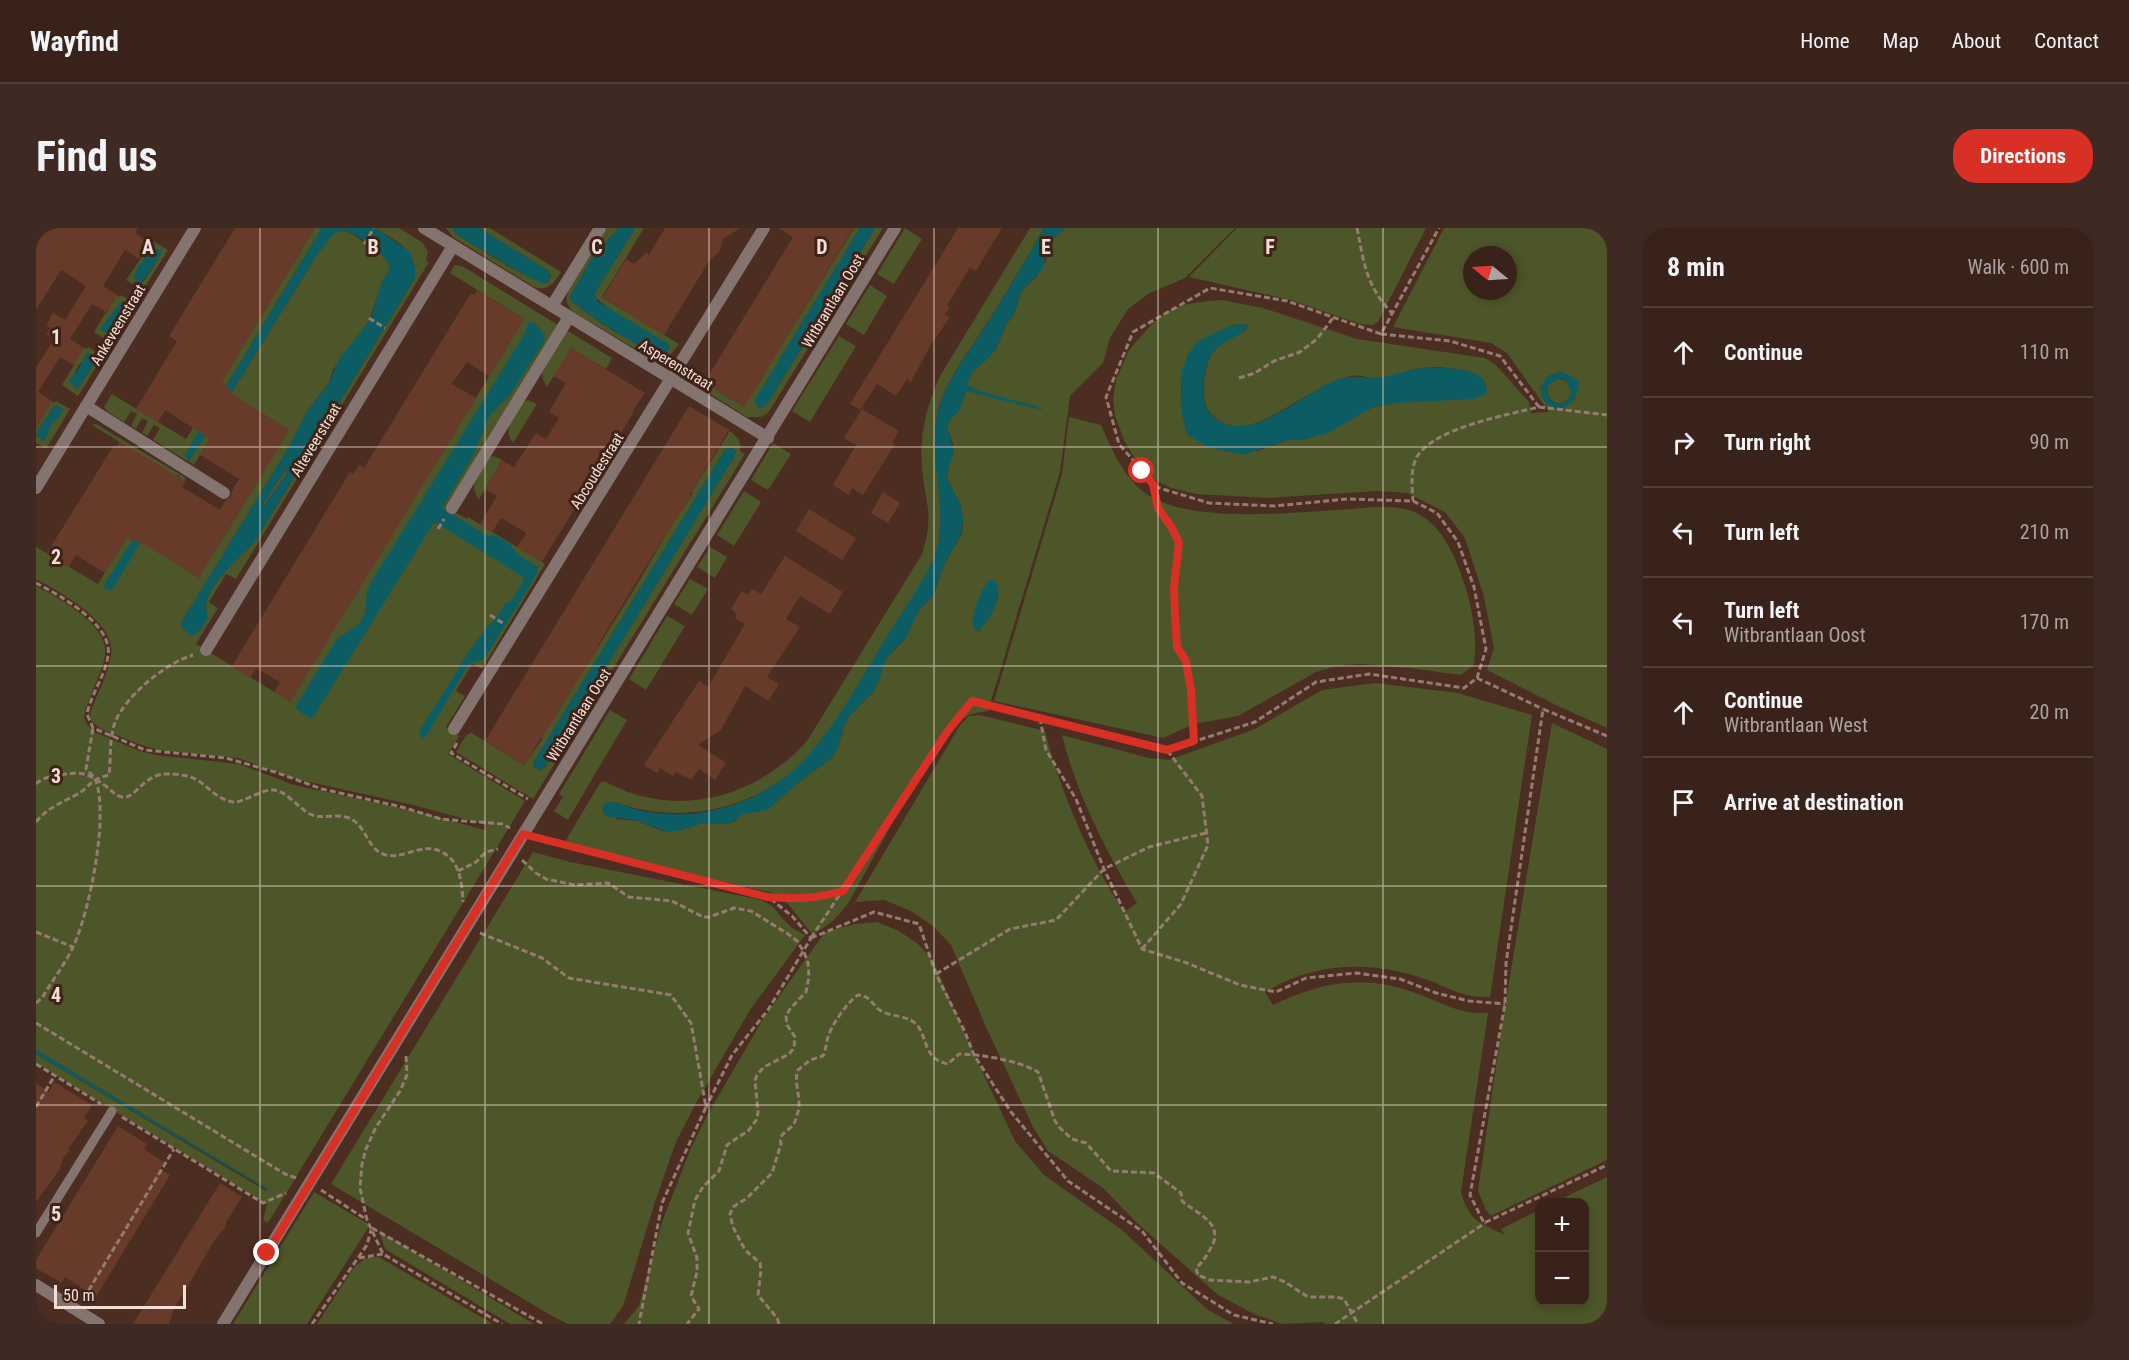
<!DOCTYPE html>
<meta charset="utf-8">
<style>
body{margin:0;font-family:"Roboto Condensed",sans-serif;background:#3f2a23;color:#f1f3f6}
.controls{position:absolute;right:18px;bottom:18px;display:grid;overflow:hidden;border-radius:12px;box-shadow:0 3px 9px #0003}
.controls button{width:54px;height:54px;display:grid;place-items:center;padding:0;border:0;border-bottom:2px solid #523f39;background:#38221a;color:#f1f3f6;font:30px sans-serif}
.compass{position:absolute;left:1427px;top:18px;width:54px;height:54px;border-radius:50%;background:#38221a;box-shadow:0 3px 9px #0003;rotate:288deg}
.scale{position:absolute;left:18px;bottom:15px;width:132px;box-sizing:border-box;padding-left:6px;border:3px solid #f3dfd7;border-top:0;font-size:16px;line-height:21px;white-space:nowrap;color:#f3dfd7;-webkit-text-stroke:4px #402318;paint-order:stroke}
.stop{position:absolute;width:18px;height:18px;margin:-14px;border:4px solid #d93025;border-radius:50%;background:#fff}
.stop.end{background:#d93025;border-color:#fff;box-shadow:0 2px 6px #0008}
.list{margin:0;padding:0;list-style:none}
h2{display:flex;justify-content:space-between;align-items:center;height:78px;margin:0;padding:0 24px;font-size:26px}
h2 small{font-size:20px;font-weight:400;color:#aba4a2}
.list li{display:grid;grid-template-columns:39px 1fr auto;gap:18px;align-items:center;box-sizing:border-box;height:90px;padding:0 24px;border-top:2px solid #523f39}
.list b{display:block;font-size:22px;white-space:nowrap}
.list p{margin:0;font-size:20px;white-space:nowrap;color:#aba4a2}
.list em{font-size:20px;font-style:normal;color:#aba4a2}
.icon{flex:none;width:33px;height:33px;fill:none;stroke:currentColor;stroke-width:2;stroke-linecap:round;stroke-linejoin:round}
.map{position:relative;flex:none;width:1571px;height:1096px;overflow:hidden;border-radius:24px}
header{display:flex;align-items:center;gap:36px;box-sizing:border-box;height:84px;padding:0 30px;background:#38221a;border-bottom:2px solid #523f39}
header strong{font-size:28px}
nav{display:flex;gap:33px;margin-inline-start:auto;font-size:21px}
.intro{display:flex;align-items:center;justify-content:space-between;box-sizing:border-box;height:144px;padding:0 36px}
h1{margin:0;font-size:42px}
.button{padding:15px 27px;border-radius:24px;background:#d93025;color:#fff;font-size:21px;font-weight:700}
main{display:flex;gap:36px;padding:0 36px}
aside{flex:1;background:#38221a;border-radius:24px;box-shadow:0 3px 9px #0003}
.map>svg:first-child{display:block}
.green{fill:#4c5628;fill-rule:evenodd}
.water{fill:#0b5d63;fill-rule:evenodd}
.building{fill:#683a29}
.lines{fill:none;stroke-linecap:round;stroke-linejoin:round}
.path{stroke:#957b71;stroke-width:3;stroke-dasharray:6 3;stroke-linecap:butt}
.service{stroke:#84746f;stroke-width:9}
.minor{stroke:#84746f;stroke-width:12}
.route{stroke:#d93025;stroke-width:8}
.grid{fill:none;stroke:#f3dfd7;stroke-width:1.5;stroke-opacity:0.55}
.labels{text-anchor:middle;stroke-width:6;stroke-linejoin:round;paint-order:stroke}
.street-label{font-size:15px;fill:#f3dfd7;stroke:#402318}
.grid-label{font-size:20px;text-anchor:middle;font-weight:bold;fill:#f3dfd7;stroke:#402318;stroke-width:6;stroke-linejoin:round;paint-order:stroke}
</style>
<header>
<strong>Wayfind</strong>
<nav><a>Home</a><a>Map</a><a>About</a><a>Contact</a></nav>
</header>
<div class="intro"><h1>Find us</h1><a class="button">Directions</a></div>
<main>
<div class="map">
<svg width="1571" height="1096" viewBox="0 0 1571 1096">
<rect width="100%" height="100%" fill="#4b2d22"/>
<g class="green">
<path d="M279,0H286L149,226L153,233L279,30C285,22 292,7 300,3C312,0 323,11 329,15C337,22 353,28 354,41L347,53L333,93L297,142L293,155L272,182L250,224L145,395L146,400L171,391C171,385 169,377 171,372C180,346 205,331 221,310L379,50C380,20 361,14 339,0H363L387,15L392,24L390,32L393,34L200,351L190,346L173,374L182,380L160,416L253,473V475L488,91L414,45L419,37L426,38L522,97L410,279L431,291L432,289L509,336L446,441L436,436L420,463L429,468L410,499L423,508L412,526L489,573L232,995L227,992L231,976L0,835V826L230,963L232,961L0,822V358C22,369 74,398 69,427C66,448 52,467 48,489L51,496L58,504L104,523L120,527L203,536L258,557L383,584L449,602L451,597L377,577L260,551L202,530L123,522L105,517L65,501L56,494L54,485C61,466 72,447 75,427C81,395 24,364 0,351V319L62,356L131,243L56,197L60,196L150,250L110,317L163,349L253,202L200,169L158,237L117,212L124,200L118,197L111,208L106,205L112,193L106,190L100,201L95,198L101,186L95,183L88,194L72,184L68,179L76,166L150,211ZM141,247L144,248L136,261L68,357Z"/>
<path d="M410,0H417L418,4L426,10C442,19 498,57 512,54L515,48L514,44L443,0H454L525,44C518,55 512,64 498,59L417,9Z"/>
<path d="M571,0H583L559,25L533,70C549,87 604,121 627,127L559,69V65L599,0H608L566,69L643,116L631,131L622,130L620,133L536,83C530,76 529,69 533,61Z"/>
<path d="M818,0H824L719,173L723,180L733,173L839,0H847L732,185L725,189H711L653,153L651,150L654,146L708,179L720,157L726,151L725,150Z"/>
<path d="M869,0L886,11L858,56L841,46Z"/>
<path d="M994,0H1008C988,35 968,69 946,103C930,128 909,154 902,183C890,234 917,284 897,333C881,365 859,396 840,427C820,459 802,494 777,523C728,581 648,599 578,574L580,591L602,593L626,603H642L666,595L689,596L699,593L706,586L732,581L763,554L796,530L801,522L808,498L814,487L839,462L850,431L868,412L883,382L898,367L907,339L926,305L927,298L925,278L912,252L911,242L916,229L917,216L911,200L913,193L924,180L930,162L943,166L944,163L930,157L937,143L950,132L960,121L969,99L979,84L985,64L1002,47L1010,32L1014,14L1029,0H1199L1149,50L1112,66L1092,81L1074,110L1067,135L1034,168L1024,244L952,483L935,486L925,492L916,504L870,570L813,674C803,688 792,699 776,706L749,672L737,665L527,617L564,555L567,553C581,559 594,566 610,569C669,583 731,558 771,513L886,326C899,286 889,276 886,239C883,206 891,177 904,148ZM962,360V372L943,403L939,402L943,372L946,366Z"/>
<path d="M1201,0H1390L1342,94L1337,97L1324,96L1255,72L1153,49Z"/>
<path d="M1408,0H1571V500L1520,477L1451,442L1458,420L1448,369L1429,310L1409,284L1371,265L1342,263L1231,270L1160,266L1135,260L1119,252L1102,236L1088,212L1079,188L1077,171L1080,152L1093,122L1114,98L1130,84L1147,77L1172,73L1186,72L1227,80L1321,111L1449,130L1459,136L1493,174L1495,185L1513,184L1471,125L1455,115L1357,99ZM1436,27H1472V63H1436ZM1207,96L1212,98L1209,103C1195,109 1177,118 1172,134C1167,151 1163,177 1178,189C1206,213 1240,185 1265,171C1280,163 1298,153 1315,148C1323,146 1333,151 1342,150C1357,149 1371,142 1386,140C1403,138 1424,140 1440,146L1359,175L1337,179L1270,211L1252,212L1221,223L1152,207C1144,185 1145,166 1146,143L1194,98ZM1525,144L1542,154L1539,171L1524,181L1516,179L1504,161L1512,148Z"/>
<path d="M117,13L132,22L107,62L90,52L110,23L109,22L113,14L116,15ZM125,26L107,54H104L106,33L113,27Z"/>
<path d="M834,57L851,68L828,107L810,96Z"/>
<path d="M81,67L83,69L85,67L99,75L75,115L58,104L70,84L73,85L71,83Z"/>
<path d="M530,102L576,130L570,141L535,120L511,159L507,152L506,145Z"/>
<path d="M803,108L820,118L774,194L756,183Z"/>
<path d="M52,119L67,128L42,168L26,157L38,137L40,138L38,136L48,120L51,121ZM59,134L43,159L41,160L39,144L44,135Z"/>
<circle cx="1523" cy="163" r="12"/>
<path d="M492,172L501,176L477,215C465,200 479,187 487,174Z"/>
<path d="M16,173L18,175L20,173L34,181L10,221L0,215V207L8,213L16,195L27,181L18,178L0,206V199L5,190L7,191L6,189Z"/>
<path d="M1033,189L1065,197C1076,222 1087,248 1109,265C1153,297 1262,284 1315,281C1338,279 1365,275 1386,288C1406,301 1416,323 1424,343C1435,373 1442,405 1438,437L1425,447L1373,440L1324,436L1301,438L1280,444L1202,488L1158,496L1127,510L958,473L1026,246Z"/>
<path d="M693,203C701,208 706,213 704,223L709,226L497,571L420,524L431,506L433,507L434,504L488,537L507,510L506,509L600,358L636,296L656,267V263L692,206ZM695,219L700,223L698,229L509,539L504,543L497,538L499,532L689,222Z"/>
<path d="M737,215L755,226L732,262L715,252Z"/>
<path d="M457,228L466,232L443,271C431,256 444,243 453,230Z"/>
<path d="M250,241L251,246L227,279L228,274Z"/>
<path d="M708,263L725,274L698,318L681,307Z"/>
<path d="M674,319L691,329L679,350L661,339Z"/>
<path d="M654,351L672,361L656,387L638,376Z"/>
<path d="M631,388L649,398L610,462L593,451Z"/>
<path d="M1339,455L1422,465L1496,487L1454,769C1425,770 1415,760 1389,751C1335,732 1278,734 1229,764L1237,777C1289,752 1331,746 1385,767C1411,777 1423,786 1452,785L1425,964C1433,993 1444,995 1469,1007L1465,1001L1503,982L1504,1074H1548V974H1519L1571,949V1096H1289L1287,1094L1246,1096L1218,1086L1182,1067L1101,995L1067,960L1012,923L997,899L950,799L915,717L897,698L875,683L848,672L820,674L816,679L924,497L933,488L944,487L1009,503C1023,561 1055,634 1088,684L1101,675C1071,625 1040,565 1026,507L1113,530L1133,532L1219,501L1286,462Z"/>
<path d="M574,482L591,492L532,592L518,583L527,569L523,566Z"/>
<path d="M1516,495L1571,521V932L1455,988L1450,982L1442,963L1465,803Z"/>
<path d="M497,624L534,634L721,671C742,678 738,683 752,696C757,701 763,704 769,707L714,782L659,877L640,914L619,974L587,1078L574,1096H532L516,1088L295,956Z"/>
<path d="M841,694L863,703L882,716L897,732L931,811L979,913L1008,947L1086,1002L1172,1082L1198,1096H588L603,1078L626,994L655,920L673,884L727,791L789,704L819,696Z"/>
<path d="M278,964L334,997L271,1096H197Z"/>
<path d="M343,1003L498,1096H474L349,1021Z"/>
<path d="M343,1029L457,1096H281L319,1038L330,1030Z"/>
</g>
<g class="water">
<path d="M286,0H339L374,24L379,39V50L221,310C205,331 181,346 171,372C169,378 172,384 171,391C169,397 162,406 156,408L146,400L145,395L250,224L272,182L293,155L303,131L335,91L345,56L354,41C353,27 320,5 307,2L297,6L279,30L153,233L149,226ZM250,241L251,246L227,279L228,274Z"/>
<path d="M417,0H443L514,44V51L508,56L494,50L426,10L418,4Z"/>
<path d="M583,0H599L559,65L561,73L634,117V120L629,127C613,128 545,83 533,70L559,25Z"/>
<path d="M824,0H839L733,173L728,179L723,180L718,173Z"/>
<path d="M1008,0H1029L1014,14L1006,42L985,64L979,84L969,99L960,121L950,132L937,143L930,157L944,163L1006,180L1005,182L930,163L924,181L913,193L911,200L918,223L912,242V252L925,278L927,291L926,304L907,339L898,367L883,382L871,408L850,431L839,462L814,487L808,498L801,522L796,530L763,554L732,581L723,584L707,586L693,596L666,595L642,603L631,604L602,593L570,588L567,584L566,579L572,574C581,574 590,578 598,581C619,586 641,588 662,585C762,572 798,496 845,418C862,390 882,362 897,333C916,285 891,237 901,188C908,155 931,127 949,99C970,66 989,34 1008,0Z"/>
<path d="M119,20L125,22V26L106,54H104L99,51L98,47L106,33Z"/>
<path d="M86,73L90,75L92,79L74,107L64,101Z"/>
<path d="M495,94C502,96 508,105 509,112L474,167L455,186L451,193L438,226L406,280L452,308L458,307L474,316L481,326L501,338L502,343L495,356L448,431L433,436L390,508L386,510L383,507V504L430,428L449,401L458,393L469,376L476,372L489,350L402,296H397L278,488L274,490L260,481V478L300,412L324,395L329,385L331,364L334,356L489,105L492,95Z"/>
<path d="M1207,96L1212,98C1206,110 1180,112 1172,133C1167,149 1163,177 1177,189C1214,219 1265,166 1300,152C1320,145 1327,152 1344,150C1359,147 1374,141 1389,140C1407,139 1457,139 1450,166L1438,171L1359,175L1337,179L1292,205L1270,211L1252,212L1207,227L1172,219L1152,207L1147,192L1145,176L1146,143L1152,126L1162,113L1194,98Z"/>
<path d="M51,125L58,128L59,134L43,159L39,160L33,153L42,142Z"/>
<path d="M1525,144L1535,148L1543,154C1539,201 1486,175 1512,148ZM1524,150L1530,152L1535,163L1533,170L1528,175H1521L1514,172L1510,163L1513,156Z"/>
<path d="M19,177L26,180L27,183L21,192L16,195L9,212H6L0,206Z"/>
<path d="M694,219L700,223L698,229L518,525L505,543L497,538L499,532L689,222Z"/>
<path d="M138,247L144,249L76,362L69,361L68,357Z"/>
<path d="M954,352H958C970,367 955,387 946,400L941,403L937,399C935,387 945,360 954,352Z"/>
<path d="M0,822L232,961L233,963L0,826Z"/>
</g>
<g class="building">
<path d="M0,0H102L99,5L113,14L108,30L105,28L103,31L89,22L67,58L81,67L70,84L56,76L34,111L48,120L38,137L24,129L2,164L16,173L0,199V140L18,111L10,106L14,100L10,98L17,85L29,92L50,58L25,42L0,82Z"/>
<path d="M199,0H279L186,153L199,168L253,202L163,350L108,316L90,310L69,345L40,327L33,339L11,325L78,217L80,219L84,214L150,254L146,259L184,282L189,273L195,269L196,263L203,251L164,227L174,211L129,182L122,194L100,181L141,113L133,108Z"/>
<path d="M629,0H704L687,11L683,24L673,33L628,107L567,69L590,31L598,36L610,25L613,27Z"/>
<path d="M742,0H817L708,179L668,155L757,9Z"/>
<path d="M922,0H966L940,43L934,39L911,78L914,80L909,86L914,89L894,118L875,154L871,151L860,168L841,156L824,182L814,176Z"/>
<path d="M441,62L488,91L453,148L431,134L416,156L440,170L254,474L238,464L244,454L220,440L214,450L196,438L314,244L317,246L323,237L328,240L435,65L438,67Z"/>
<path d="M535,120L609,165L597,182L598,183L591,195L506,334L481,319L490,305L477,297L465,290L456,304L444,296L461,268L449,261L466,232L478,239L500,205L510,211L523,190L513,184L530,155L517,148Z"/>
<path d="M653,178L693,202L654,266L656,267L636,296L562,417L563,419L488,537L449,513Z"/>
<path d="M826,181L863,203L856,214L859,216L827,267L816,260L813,267L797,257L820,217L808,210Z"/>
<path d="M847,264L864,275L852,295L835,285Z"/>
<path d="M773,281L820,310L806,332L760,303Z"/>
<path d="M749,328L807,364L794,386L764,368L750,391L764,399L731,449L743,456L732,473L709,458L685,502L662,517L690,535L679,552L663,541L655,552L640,544L637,548L624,540L621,545L608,537L663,453L672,459L709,396L699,390L701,386L695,381L706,363L712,367L716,361L725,366Z"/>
<path d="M18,854L56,877L48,890L52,893L32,921L34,922L27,930L24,941L0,974V855L13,864Z"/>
<path d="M82,898L111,916L108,921L128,934L124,941L134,947L60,1069L29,1049L26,1055L0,1040V1032Z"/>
<path d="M184,955L206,969L191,993L189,1000L180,1010L138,1081L133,1096H97Z"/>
</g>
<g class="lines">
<g class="path">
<path d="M1321,0C1328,35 1330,58 1356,85"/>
<path d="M328,16L338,0"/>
<path d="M333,90L349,100"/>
<path d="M1345,106L1414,113L1464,128L1503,179C1471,187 1402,199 1382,227C1374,239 1376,259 1377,273"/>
<path d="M1203,150L1219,145L1238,133L1264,124L1281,111L1297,90"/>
<path d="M1503,179L1571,187"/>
<path d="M1118,258L1122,280L1136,300L1143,315L1138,359L1139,386L1141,419L1150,433L1155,462L1158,512"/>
<path d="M402,301L408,291"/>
<path d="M0,355C23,367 78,397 72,428C69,448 55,466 51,486L57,500L109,522L190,530L239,544L286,561L366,579L405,591L466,596L474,600"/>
<path d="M454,387L468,396"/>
<path d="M1441,450L1507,481"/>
<path d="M1004,490L1010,522L1040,571L1068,641L1106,721L1151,735L1204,757L1240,764L1270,750L1320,745L1364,751L1400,765L1433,773L1469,776"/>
<path d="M1571,508L1507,481L1470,735L1469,776L1434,967L1448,995L1571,937"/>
<path d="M421,515L415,525L492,571"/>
<path d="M0,556C6,550 13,549 21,548C44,542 52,545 71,559C76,563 80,568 86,569C100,572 107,545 132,546C140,546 152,547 159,551C173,558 179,571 197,574C207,575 224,562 236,562C249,561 262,580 274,586C286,592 300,585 313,590C330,597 331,620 347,626C369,634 388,609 412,628C425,639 426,658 427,674"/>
<path d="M0,594C11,580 25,575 40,567C55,559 52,552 73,547C75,530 73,508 80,492C92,466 130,435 157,427"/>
<path d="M500,609L731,668L756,688L775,710L732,782L696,827L670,879"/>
<path d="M486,632L500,645L510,651L539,657L572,655L593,669L636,673L667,689H673L698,680L715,683L752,706L761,713L768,724L772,735L773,749L770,764L754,781L750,788L751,797L759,809L758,820L753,826L728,839L721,847L719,853L722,884L721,891L713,902L691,917L683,943L667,959L659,972L652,1005L661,1030V1044L655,1068L663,1081L651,1096"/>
<path d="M422,643L440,634L450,624L462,621"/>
<path d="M732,669C759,671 780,671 806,663"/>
<path d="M0,704L37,719"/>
<path d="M444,705L506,730L533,750L635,767L655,795L670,879L626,975L603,1096"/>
<path d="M775,710L911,504L936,473L1131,522L1219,494L1280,454L1333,446L1428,460L1441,450L1450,421L1438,359L1422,314L1401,285L1377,273L1311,271L1238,278L1173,275L1120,259L1083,216L1070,169L1097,104L1174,60L1251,73L1345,106L1403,0"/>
<path d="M775,710L838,684L883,696L900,746L929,804L938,827L975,884L1032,953L1106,1003L1146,1055L1198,1087L1237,1096"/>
<path d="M1106,721L1145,676L1172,617L1166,568L1131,522"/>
<path d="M900,746L974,701L1020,692L1068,641L1113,619L1170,605"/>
<path d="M0,775L6,770C16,753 29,736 37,719C53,686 74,585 59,551C58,548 53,544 50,541L57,500"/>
<path d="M0,795L249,946L260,950"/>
<path d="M370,828L371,847L364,863L340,899L330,921L326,936L324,960L331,992L347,1026L466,1096"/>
<path d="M0,836L65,876"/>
<path d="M0,879L19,847"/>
<path d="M86,889L227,975L250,965"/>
<path d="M285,962L331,992"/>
<path d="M336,1000L507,1096"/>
<path d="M323,1030L347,1026"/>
<path d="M48,1070L138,921"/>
<path d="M276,1096L331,1017L335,1002"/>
<path d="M743,1096L741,1090L722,1067L725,1042L724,1035L709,1022L697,999L694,986L697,979L711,970L736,945L745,916C742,906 751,904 756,898C760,894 760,889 762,884C766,870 757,856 762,842L774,832L787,828C790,822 790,815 792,809C795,798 812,773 822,767C835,768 836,777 845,783C856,789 872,787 881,797C892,810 887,831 912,836L923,826C944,826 985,833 1002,844L1019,893L1024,900L1036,911L1050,915L1075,943L1118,945L1145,965L1146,973C1160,985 1186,994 1177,1016C1172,1025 1168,1033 1160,1040L1162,1047L1174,1052L1213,1054L1237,1049L1249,1054L1272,1069H1301L1308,1071L1322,1096"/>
<path d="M1299,1096L1449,995"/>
</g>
<path class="service" d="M0,1005L76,883"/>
<g class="minor">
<path d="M388,0L732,210"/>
<path d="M516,78L564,0"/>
<path d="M50,178L188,265"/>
<path d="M0,260L159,0"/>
<path d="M416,280L533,89"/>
<path d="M170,422L417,18"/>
<path d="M418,501L728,0"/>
<path d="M0,1057L63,1096"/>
<path d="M187,1096L859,0"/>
</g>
</g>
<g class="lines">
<path class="route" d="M231,1025L487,606L731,669C760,671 779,671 807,663L911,504L936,473L1131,522L1158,513L1155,462L1150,433L1141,419L1139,386L1138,359L1143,315L1136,300L1122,280L1117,256L1106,243"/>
</g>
<path class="grid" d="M224,0V1096M449,0V1096M673,0V1096M898,0V1096M1122,0V1096M1347,0V1096M0,219H1571M0,438H1571M0,658H1571M0,877H1571"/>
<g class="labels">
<g class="street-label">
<text transform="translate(797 73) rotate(-59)" y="5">Witbrantlaan Oost</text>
<text transform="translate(82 97) rotate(-59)" y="5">Ankeveenstraat</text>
<text transform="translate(640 137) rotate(31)" y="5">Asperenstraat</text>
<text transform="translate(280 212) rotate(-59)" y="5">Alteveerstraat</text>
<text transform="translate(561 243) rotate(-58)" y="5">Abcoudestraat</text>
<text transform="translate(543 487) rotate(-58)" y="5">Witbrantlaan Oost</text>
</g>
</g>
<g class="grid-label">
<text x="112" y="26">A</text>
<text x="337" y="26">B</text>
<text x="561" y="26">C</text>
<text x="786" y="26">D</text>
<text x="1010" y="26">E</text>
<text x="1234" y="26">F</text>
<text x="20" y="116">1</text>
<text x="20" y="336">2</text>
<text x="20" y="555">3</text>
<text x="20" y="774">4</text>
<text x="20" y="993">5</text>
</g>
</svg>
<div class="controls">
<button>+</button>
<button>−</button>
</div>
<svg class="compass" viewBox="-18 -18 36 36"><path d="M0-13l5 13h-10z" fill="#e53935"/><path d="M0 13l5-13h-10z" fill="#aba4a2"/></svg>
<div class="scale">50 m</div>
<div class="stop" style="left:1106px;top:243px"></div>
<div class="stop end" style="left:231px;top:1025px"></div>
</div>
<aside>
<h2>8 min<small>Walk · 600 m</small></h2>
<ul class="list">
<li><svg class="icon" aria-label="ahead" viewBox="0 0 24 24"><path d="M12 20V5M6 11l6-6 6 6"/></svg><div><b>Continue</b></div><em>110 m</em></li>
<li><svg class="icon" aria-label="right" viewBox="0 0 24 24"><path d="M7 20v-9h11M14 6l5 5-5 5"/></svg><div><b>Turn right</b></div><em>90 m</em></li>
<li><svg class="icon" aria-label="left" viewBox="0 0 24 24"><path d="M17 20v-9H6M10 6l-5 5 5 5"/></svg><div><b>Turn left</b></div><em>210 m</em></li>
<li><svg class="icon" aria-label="left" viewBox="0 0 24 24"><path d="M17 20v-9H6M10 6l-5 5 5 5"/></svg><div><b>Turn left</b><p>Witbrantlaan Oost</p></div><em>170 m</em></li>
<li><svg class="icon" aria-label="ahead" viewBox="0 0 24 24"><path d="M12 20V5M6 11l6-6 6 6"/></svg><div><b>Continue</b><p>Witbrantlaan West</p></div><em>20 m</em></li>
<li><svg class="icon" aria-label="arrive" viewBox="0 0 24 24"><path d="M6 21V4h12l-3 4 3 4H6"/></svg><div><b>Arrive at destination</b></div></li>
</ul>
</aside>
</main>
